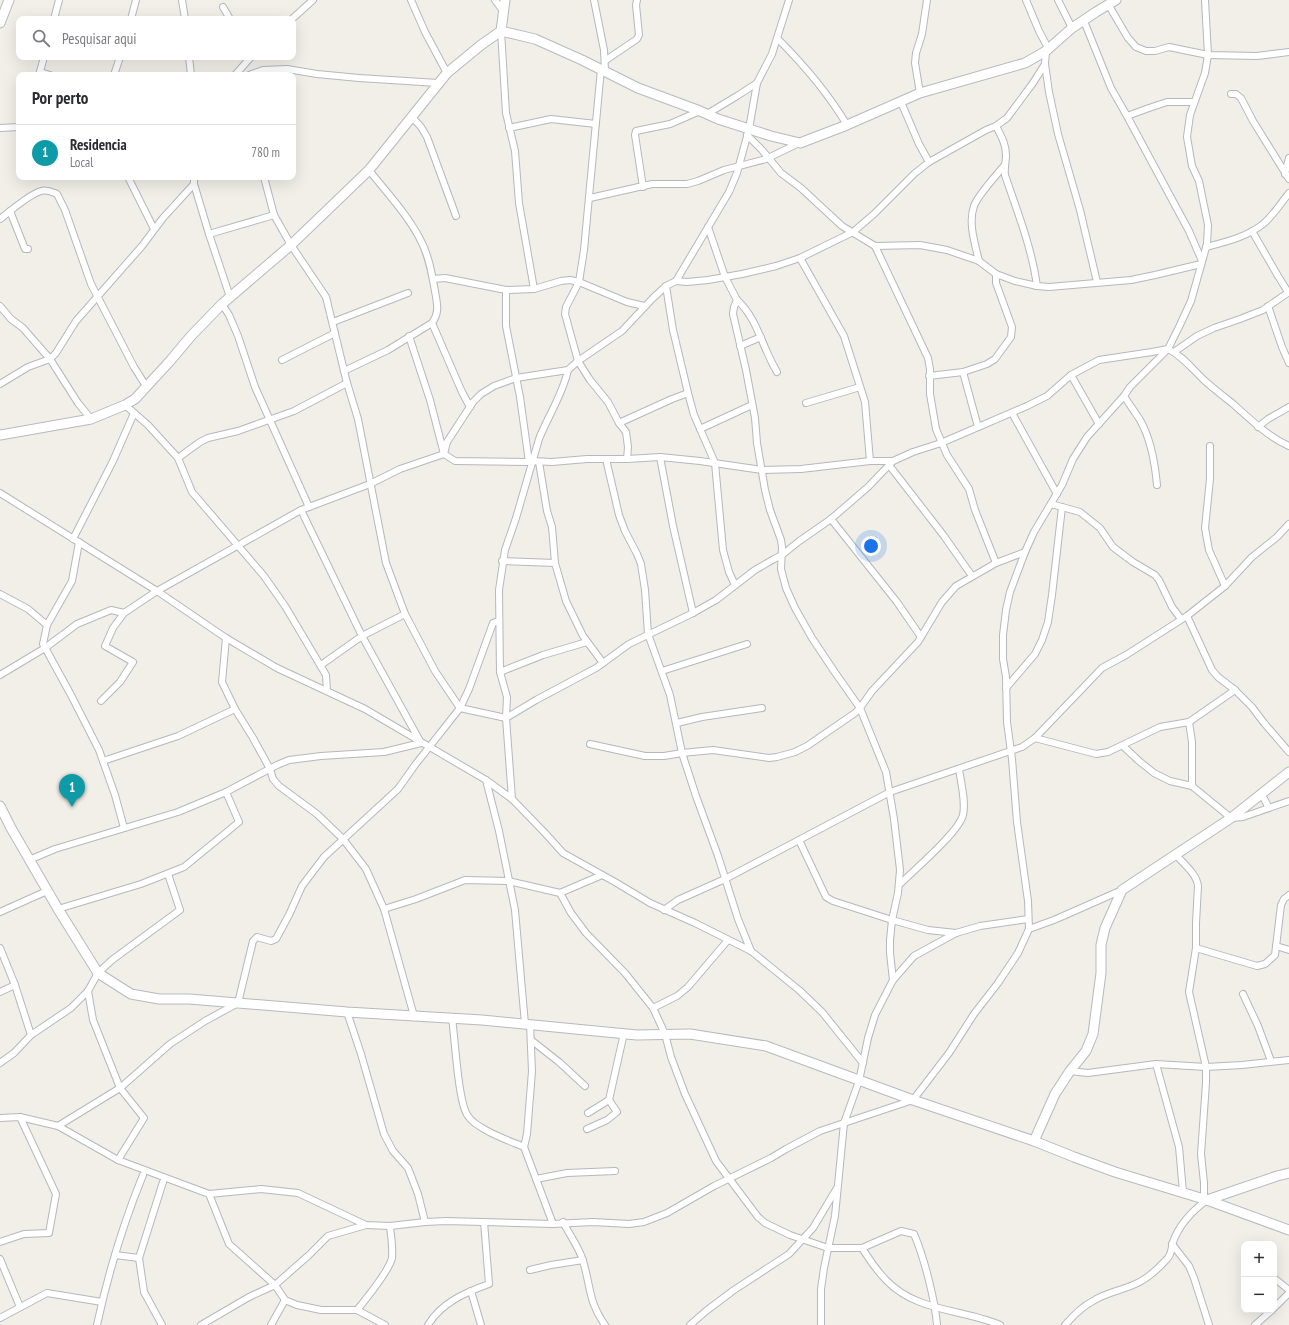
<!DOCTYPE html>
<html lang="pt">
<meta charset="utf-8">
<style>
body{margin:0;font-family:"PT Sans Narrow",sans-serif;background:#f2f2f3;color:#2b2b33}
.controls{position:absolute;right:12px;bottom:12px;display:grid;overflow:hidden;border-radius:8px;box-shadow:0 4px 16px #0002}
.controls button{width:36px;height:36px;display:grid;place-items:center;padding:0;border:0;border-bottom:1px solid #e1e1e2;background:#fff;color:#2b2b33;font:20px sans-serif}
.you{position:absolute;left:871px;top:546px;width:14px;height:14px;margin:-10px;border:3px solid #fff;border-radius:50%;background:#1a73e8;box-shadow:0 0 0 6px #1a73e833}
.badge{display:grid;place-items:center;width:26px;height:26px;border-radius:50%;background:#0f766e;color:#fff;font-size:13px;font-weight:700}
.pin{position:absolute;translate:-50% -33px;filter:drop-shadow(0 1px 2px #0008)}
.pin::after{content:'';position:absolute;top:21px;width:14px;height:12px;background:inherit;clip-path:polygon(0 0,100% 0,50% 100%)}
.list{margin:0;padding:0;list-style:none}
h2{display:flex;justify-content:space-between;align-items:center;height:52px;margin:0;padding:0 16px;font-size:17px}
h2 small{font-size:13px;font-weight:400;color:#7c7c81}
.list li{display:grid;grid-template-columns:26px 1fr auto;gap:12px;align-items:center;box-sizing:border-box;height:56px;padding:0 16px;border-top:1px solid #e1e1e2}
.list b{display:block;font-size:15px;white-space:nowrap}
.list p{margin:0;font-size:13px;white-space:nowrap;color:#7c7c81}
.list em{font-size:13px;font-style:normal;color:#7c7c81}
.icon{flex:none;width:22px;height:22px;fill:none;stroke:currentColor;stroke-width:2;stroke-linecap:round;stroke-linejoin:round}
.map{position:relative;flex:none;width:1289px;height:1325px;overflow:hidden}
.search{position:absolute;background:#fff;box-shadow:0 4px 16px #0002;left:16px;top:16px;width:280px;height:44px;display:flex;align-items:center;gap:10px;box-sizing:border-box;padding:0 14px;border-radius:8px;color:#7c7c81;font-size:15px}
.panel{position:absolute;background:#fff;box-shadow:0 4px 16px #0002;left:16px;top:72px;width:280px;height:108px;border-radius:8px}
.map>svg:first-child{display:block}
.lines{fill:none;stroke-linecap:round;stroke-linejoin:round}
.street-casing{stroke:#b5b8bc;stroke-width:8}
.secondary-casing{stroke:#b6babf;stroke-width:11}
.street{stroke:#fff;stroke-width:6}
.secondary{stroke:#fff;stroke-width:9}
</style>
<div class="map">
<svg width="1289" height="1325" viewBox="0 0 1289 1325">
<rect width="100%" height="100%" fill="#f1efe8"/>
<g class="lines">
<defs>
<g id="street">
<path d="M182,0L185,19"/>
<path d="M411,0L425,32L447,73"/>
<path d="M495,0L503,11"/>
<path d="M594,0L604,50L605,71"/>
<path d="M1026,0L1039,31L1048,48"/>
<path d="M1058,0L1072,28"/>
<path d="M1108,4L1128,38L1136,47L1146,51H1155L1169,47L1208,55L1257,56L1289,52"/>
<path d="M223,7L230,19"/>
<path d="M54,19L59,0"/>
<path d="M131,19L136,0"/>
<path d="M292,19L313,0"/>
<path d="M1084,21L1111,88L1127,116L1189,231L1202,261"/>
<path d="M501,31L506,113L515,151L519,203L534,289"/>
<path d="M777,38C804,65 828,93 847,125"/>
<path d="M189,57L191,75"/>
<path d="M606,60L637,39L639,35L636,5L637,0"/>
<path d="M1045,64L1049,92L1058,134L1080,210L1097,282"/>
<path d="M601,69L584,250L579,282L566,307L565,314L578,361L590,380L608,402L619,423L626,432L628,447L627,459"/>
<path d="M40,72L50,75"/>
<path d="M39,75L44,57"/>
<path d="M114,75L120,57"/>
<path d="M235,75L251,57"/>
<path d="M249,75L263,70L287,69L317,74L359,78L438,83"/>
<path d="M920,93L915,63L916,53L922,34L927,0"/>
<path d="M1231,94H1236L1241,98L1253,121L1289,179"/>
<path d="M901,102L919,144L929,162"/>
<path d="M707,114L737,96L757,83"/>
<path d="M1127,116L1149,108L1167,102H1194"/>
<path d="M412,117L421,127L427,137L456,216"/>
<path d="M996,126C1001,136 1006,144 1006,155C1006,162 1004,168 1005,175C1017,211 1032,248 1037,286"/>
<path d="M0,128L19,127"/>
<path d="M509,128L551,119L596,124"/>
<path d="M747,135L762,150L781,173L801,188L842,226L875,246L928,358L930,369V394L936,429L947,455L969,489L975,510L996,563"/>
<path d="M1285,174L1289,158"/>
<path d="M128,177L154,229"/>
<path d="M194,177V184L209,234L230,297"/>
<path d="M264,177L274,215L291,245L326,297L347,383L358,419L386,563L405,614L435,671L460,708L506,718L536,700L596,668L629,644L693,613L716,600L755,570L774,559L782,555L798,542L831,519L868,487L893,461L913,452L941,443L1027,406L1047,396L1071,375L1099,360L1152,352L1168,349C1183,356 1193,370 1205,381C1214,389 1223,396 1232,403C1250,419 1267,436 1289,446"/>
<path d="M643,187L635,135L636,131L670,124L700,111"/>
<path d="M590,198L652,184H687L698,181L724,170L766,159L799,143"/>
<path d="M10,211L25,249H28"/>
<path d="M0,219C12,210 28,195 41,191C47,189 52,192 57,194L65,210L91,284L134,367L146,386"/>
<path d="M708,227L725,277L737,300L734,307L733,314L746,370L755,418L757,443L765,490L770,510L781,540L782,547L781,569L786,588L795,608L812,638L834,671L860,708L886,772L894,819L900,870L898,893L892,920L890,940V953L893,980"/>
<path d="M1252,231L1278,276L1288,292"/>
<path d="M209,234L274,215"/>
<path d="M875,246L920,245L947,250L979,261L996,274L1015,281L1037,286L1049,287L1131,280L1155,275L1201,264"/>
<path d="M1206,247C1225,242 1247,237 1263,224C1273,216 1281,203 1289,193"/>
<path d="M800,258L844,336L865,402L870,461"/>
<path d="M979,261C975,244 968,223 974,206C977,197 997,174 1004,166"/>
<path d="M433,279L445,278L506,290L534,289L561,281L570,280L579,282L627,302L644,306"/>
<path d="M676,281L687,282L708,280L742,274L776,266L800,258L853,232L874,214L914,174L929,162L986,130L996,126L1007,118L1033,83L1045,64L1046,51"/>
<path d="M666,286L673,330L688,393L694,415L715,463L723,550L729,572L735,585"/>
<path d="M506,290V326L520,397L529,462"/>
<path d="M737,300C752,313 759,334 767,352C770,359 773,365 777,372"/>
<path d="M222,304L229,315L238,336L255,387L309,507"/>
<path d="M0,306L11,319L23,328L50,359L78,403L91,419"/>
<path d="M1268,306L1282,347L1289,363"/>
<path d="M333,322L408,293"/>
<path d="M432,323L462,392L470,407"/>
<path d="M409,336L430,400L444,454L455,461L529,462L532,461L552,462L587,459H627L660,457L700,461L762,470L801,469L870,461H893"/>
<path d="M740,346L761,337"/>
<path d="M1174,352L1197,336L1214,328L1240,319L1263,310L1289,292"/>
<path d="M282,360L335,333"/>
<path d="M344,371L388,350L432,323C440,312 437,304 435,291C432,275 429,256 421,241C409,216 386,192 369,170"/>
<path d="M963,372L978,427"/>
<path d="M1071,375L1099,424"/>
<path d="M929,376L963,372L987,364L995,359L1011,337L1012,327L996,283V274"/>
<path d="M0,384L28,367L50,359L56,353L76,321L142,246L163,218L194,184"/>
<path d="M1124,396C1129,404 1135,412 1140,420C1151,439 1155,463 1157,485"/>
<path d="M806,403L860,387"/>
<path d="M125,405L148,425L178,458L192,492L264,576L285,606L326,675L327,691"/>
<path d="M1012,413L1057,494"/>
<path d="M619,423L672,399L688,393"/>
<path d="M1258,427L1268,419L1289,407"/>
<path d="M700,429L752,405"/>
<path d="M1210,446V479L1205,528L1209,550L1225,586"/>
<path d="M444,454L447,442L473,402L481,394L494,386L516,378L568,370L578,361L622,331L653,298L666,286L676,281L729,192L737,173L749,129L757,83L772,54L789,0"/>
<path d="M660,457L673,526L693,613"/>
<path d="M178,458L200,442L208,438L238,431L294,411L347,383"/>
<path d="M606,459L619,515L625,531L637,554L641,564L645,590L648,634L670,695L682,753L696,796L718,856L738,919L751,951"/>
<path d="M539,462L547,511L552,527L555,563L566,601L583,636L603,663"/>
<path d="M889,465L944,536L972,576"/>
<path d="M0,493L157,591L226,638L277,668L365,709L486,780L512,799L545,833L563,853L615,882L650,903L695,923L751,951L799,990L822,1012L863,1063"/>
<path d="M1051,504L1080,512L1100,528L1113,547L1133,562L1155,575L1159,580L1172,607L1181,619"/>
<path d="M831,519L897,602L921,637"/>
<path d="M73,539L113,461L134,413"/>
<path d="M79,542L72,581L47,625L43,644L71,695L99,750L115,795L124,828"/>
<path d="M502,561L555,563"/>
<path d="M0,594L28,609L47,625"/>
<path d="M1187,616L1212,670L1218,677L1235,690L1252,707L1264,723L1289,752"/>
<path d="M226,638L222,682L235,709L253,738L270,769L273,779L279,786L317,814L343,839L366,869L384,909L414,1016"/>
<path d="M321,665L362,636L405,614"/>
<path d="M662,671L747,644"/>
<path d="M500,672L543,655L587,642"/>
<path d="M0,675L45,648L77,624L111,610L124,613L157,591L301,510L370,484L400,469L444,454"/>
<path d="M1006,688L1035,654L1042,640L1048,622L1052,595L1062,507"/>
<path d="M101,701L120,682L133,662L105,646L113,628L124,613"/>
<path d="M1189,722L1192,742V786"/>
<path d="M677,723L702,717L762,708"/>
<path d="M1035,738L1096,754L1108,752L1160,727L1189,722L1235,690"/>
<path d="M590,744L645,756H664L682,753L713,750L769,758L777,757L795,752L807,746L855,713L860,708L872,691L918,642L942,602L956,586L996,563L1025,552"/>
<path d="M1123,746L1139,761L1154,773L1170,781L1192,786L1231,818L1243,817L1289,801"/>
<path d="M103,761L178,736L235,709"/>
<path d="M486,780L499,831L515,910L525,1024"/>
<path d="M1261,793L1269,808"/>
<path d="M512,799L506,718L507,697L500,672L499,590L505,550L516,518L539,439C548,416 563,394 568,370"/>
<path d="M799,840L826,897L833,901L892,920L928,930L956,933"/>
<path d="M1175,854C1183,863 1197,874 1198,886L1196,923V948L1189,992L1206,1067V1083L1201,1154L1204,1183V1199"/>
<path d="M29,860L55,849L178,812L226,792L277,765L289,760L321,756L384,752L421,743L362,636L301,510"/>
<path d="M899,885C913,871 959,832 963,815C966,801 961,784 959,769"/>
<path d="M560,893L571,913L586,933L625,973L653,1008L665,1034L671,1057L685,1094L716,1161L758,1217L765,1223L790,1235L828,1248H862C869,1259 877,1271 886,1280C916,1312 963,1309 1000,1325"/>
<path d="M58,909L141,884L184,867L239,822L226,792"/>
<path d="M384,909L416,899L465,880L508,881L560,893L602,875"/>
<path d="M664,910L678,900L725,879L890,792L1022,747L1035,738L1102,668L1126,655L1187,616L1225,586L1252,557L1277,537L1289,524"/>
<path d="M0,912L47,891"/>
<path d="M1029,929L1054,920L1122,890"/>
<path d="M1276,946L1289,950"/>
<path d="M0,948L15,985L31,1035"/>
<path d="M1196,948L1257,966L1265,964L1275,955L1281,905L1284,899L1289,895"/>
<path d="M88,991L93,1020L120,1088L144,1118L118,1160"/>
<path d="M0,992L15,985"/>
<path d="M1243,994L1258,1026L1271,1061"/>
<path d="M653,1008L677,996L688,987L728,940"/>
<path d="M347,1012L361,1054L384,1134L393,1151L408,1168L418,1194L425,1222"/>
<path d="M452,1018C455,1038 458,1103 468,1116C476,1129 510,1141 524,1147"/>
<path d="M530,1024L532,1071L527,1134L524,1147L553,1224"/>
<path d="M531,1040L559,1062L585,1086"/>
<path d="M0,1063L14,1053L31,1035L71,1008L88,991L98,973L112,960L180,910L168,874"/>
<path d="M1156,1064L1179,1147L1183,1192"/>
<path d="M1070,1071L1088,1073L1156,1064L1206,1067L1242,1065L1289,1060"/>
<path d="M588,1113L609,1100L624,1033"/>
<path d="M0,1118L20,1117L58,1126L118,1160L209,1194L261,1189L298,1193L366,1225L390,1226L425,1222L446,1221L553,1224L593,1222L629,1224L644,1222L667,1213L714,1186L771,1158L786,1149L820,1131L913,1100L949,1053L974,1014L998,983L1018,953L1029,929L1028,901L1017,822L1012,759L1007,722L1006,677L1003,659V635L1006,610L1010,592L1025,552L1034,532L1062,485L1073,459L1087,437L1124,396L1130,387L1168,349L1179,327L1191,301L1207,244L1208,225L1199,181L1192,166L1187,137L1190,115L1205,73L1208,55L1205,0"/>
<path d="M58,1126L120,1088L170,1044L205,1021L238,1003L253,941L257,937L271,941L276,939L289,915L302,886L324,857L398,789L415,765L460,708L469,689L493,623L498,621"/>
<path d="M587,1129L607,1120L617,1112L609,1100"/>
<path d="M536,1179L567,1173L615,1171"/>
<path d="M209,1194L229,1244L275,1285L285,1300L297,1305L321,1310H357C366,1299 389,1271 392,1258C393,1248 391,1236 390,1226"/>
<path d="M563,1222C569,1234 580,1249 583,1261C591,1287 588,1301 605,1325"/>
<path d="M0,1242L24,1234L49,1233L56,1194L20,1117"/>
<path d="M1172,1244L1189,1266L1194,1278L1209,1325"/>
<path d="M862,1248L901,1231L914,1234C924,1257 935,1300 937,1325"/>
<path d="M115,1255L139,1258"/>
<path d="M0,1259L20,1307"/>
<path d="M530,1270L551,1265L583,1260"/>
<path d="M1274,1278L1289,1290"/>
<path d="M471,1291L481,1325"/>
<path d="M1274,1308L1289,1293"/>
<path d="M357,1310L385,1325"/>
<path d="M0,1318L47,1293L102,1302"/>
<path d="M97,1325C108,1274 123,1224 143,1175"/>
<path d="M162,1325L144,1292L139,1258L163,1182"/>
<path d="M201,1325L249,1297L275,1285L309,1255L328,1236L366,1225"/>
<path d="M271,1325L285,1300"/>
<path d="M428,1325C441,1303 466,1292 489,1284L484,1222"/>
<path d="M690,1325L706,1311L734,1290L789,1254L813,1228L837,1188"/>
<path d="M821,1325V1289L824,1268L835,1216L844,1123L859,1081L868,1038L875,1015L893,980L914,956L956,933L980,926L1028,919"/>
<path d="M1065,1325C1072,1317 1083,1306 1093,1301C1105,1293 1119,1291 1133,1285C1146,1280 1158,1269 1167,1259C1172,1254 1171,1249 1173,1242C1179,1225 1192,1211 1207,1200"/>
<path d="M1255,1325L1272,1310"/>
</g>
<g id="secondary">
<path d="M0,23L9,0"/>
<path d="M501,31L505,0"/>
<path d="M0,435L91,419L125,405L135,399L170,361L191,336L222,304L291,245L369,170L447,73L481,45L501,31L535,39L582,60L638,88L700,111L718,119L771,136L800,143L847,125L920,93L1025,63L1046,51L1072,28L1096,12L1116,0"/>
<path d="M0,806L11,828L58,909L98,973L131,994L159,999H189L347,1012L482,1020L637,1035L690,1034L766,1046L913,1100L1034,1141L1074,1157L1115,1172L1207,1200L1289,1230"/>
<path d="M1034,1141L1055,1094L1070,1071L1086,1051L1093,1034L1101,973V945L1105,928L1122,890L1231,818L1289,772"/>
<path d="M1207,1200L1277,1176L1289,1173"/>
</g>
</defs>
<use href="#street" class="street-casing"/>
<use href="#secondary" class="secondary-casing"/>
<use href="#street" class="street"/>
<use href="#secondary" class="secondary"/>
</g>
</svg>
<div class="controls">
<button>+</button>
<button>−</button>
</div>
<div class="you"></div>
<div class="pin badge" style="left:72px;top:807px;background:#0f9aa8">1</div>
<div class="search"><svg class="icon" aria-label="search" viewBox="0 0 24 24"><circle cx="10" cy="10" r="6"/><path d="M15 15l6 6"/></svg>Pesquisar aqui</div>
<section class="panel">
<h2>Por perto<small></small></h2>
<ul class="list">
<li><span class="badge" style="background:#0f9aa8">1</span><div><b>Residencia</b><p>Local</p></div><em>780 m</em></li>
</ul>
</section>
</div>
